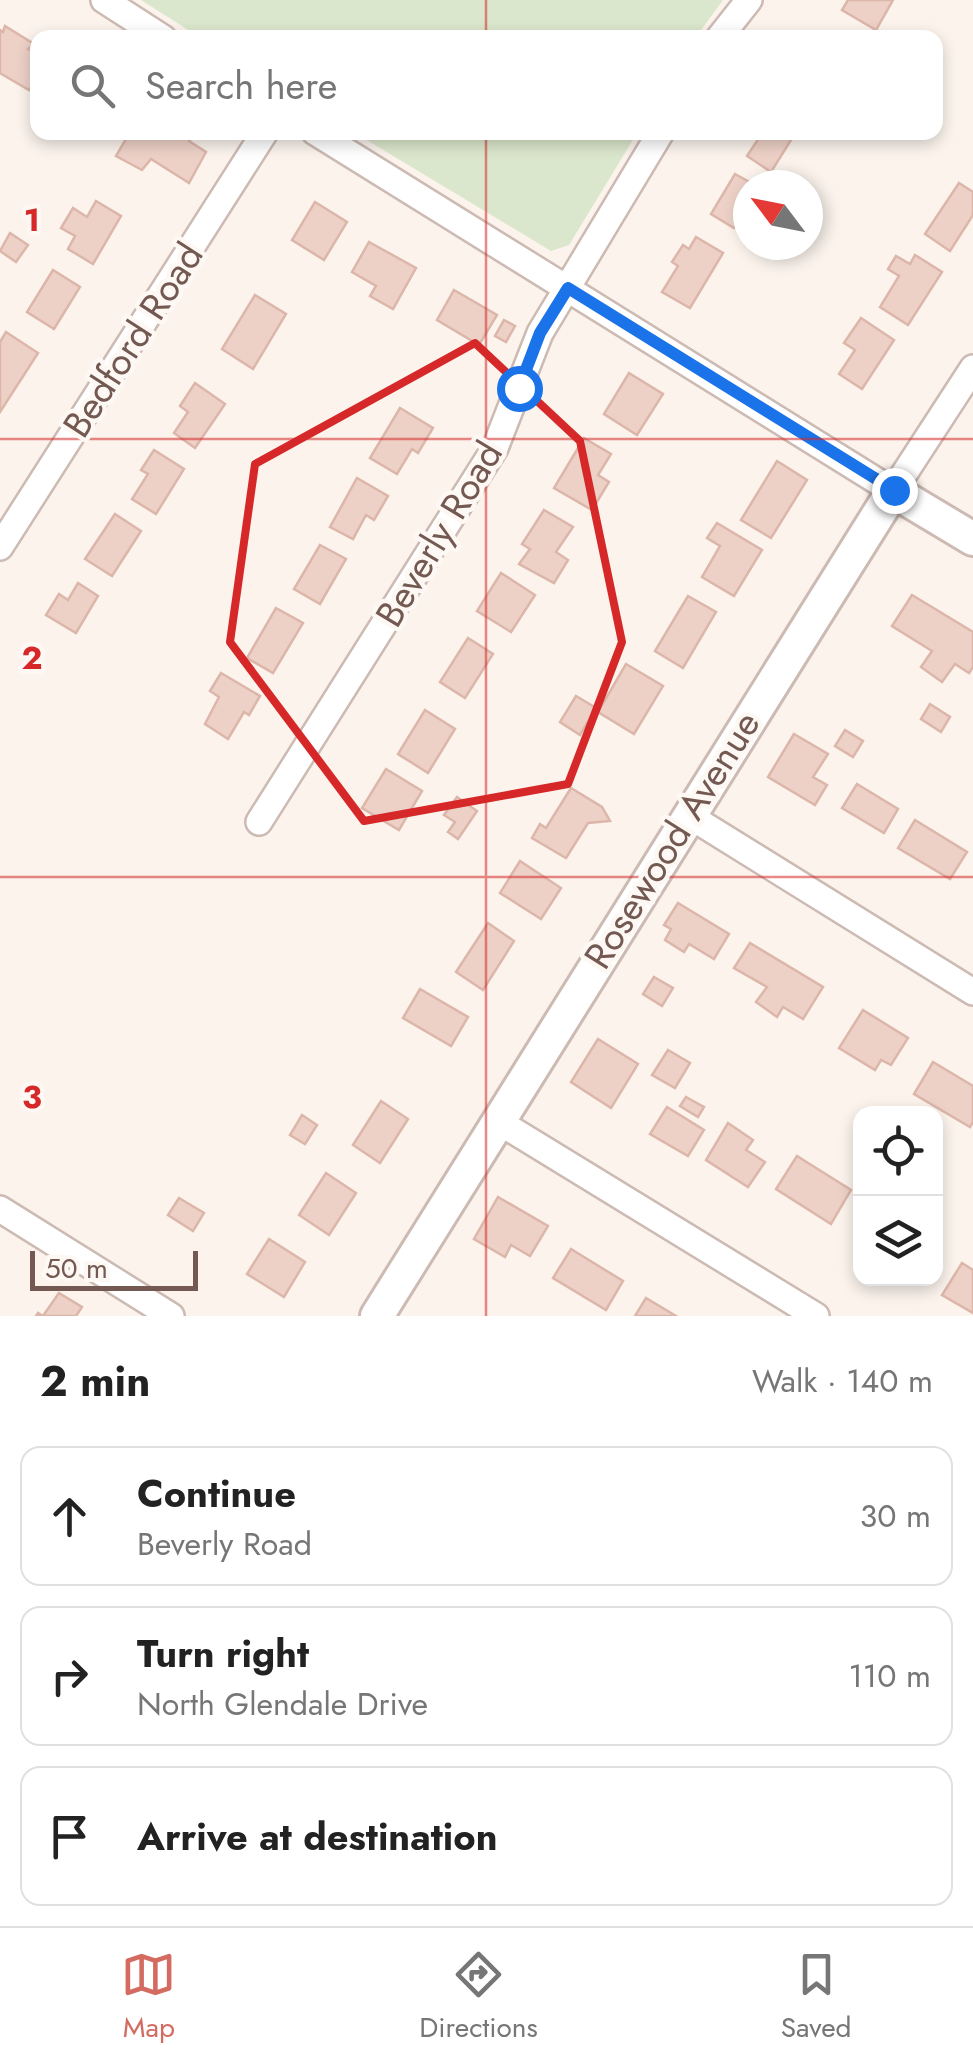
<!DOCTYPE html>
<meta charset="utf-8">
<style>
body{margin:0;font-family:Jost,sans-serif;background:#f6f6f6;color:#222}
.controls{position:absolute;right:30px;bottom:30px;display:grid;overflow:hidden;border-radius:20px;box-shadow:0 5px 15px #0003}
.controls button{width:90px;height:90px;display:grid;place-items:center;padding:0;border:0;border-bottom:2px solid #e0e0e0;background:#fff;color:#222;font:50px sans-serif}
.compass{position:absolute;left:733px;top:170px;width:90px;height:90px;border-radius:50%;background:#fff;box-shadow:0 5px 15px #0003;rotate:302deg}
.scale{position:absolute;left:30px;bottom:25px;width:168px;box-sizing:border-box;padding-left:10px;border:5px solid #735952;border-top:0;font-size:28px;line-height:35px;white-space:nowrap;color:#735952;-webkit-text-stroke:8px #fdf8f3;paint-order:stroke}
.stop{position:absolute;width:30px;height:30px;margin:-22px;border:8px solid #1a73e8;border-radius:50%;background:#fff}
.stop.end{background:#1a73e8;border-color:#fff;box-shadow:0 2px 10px #0008}
.list{margin:0;padding:0;list-style:none}
h2{display:flex;justify-content:space-between;align-items:center;height:130px;margin:0;padding:0 40px;font-size:42px}
h2 small{font-size:32px;font-weight:400;color:#767676}
.list li{display:grid;grid-template-columns:65px 1fr auto;gap:30px;align-items:center;box-sizing:border-box;height:140px;margin:0 20px 20px;padding:0 20px;border:2px solid #e0e0e0;border-radius:20px}
.list b{display:block;font-size:38px;white-space:nowrap}
.list p{margin:0;font-size:32px;white-space:nowrap;color:#767676}
.list em{font-size:32px;font-style:normal;color:#767676}
.icon{flex:none;width:55px;height:55px;fill:none;stroke:currentColor;stroke-width:2;stroke-linecap:round;stroke-linejoin:round}
.map{position:relative;flex:none;width:973px;height:1316px;overflow:hidden}
.search{position:absolute;background:#fff;box-shadow:0 5px 15px #0003;left:30px;right:30px;top:30px;height:110px;display:flex;align-items:center;gap:25px;box-sizing:border-box;padding:0 35px;border-radius:20px;color:#767676;font-size:38px}
.sheet{height:610px;background:#fff}
nav{display:flex;justify-content:space-around;align-items:center;box-sizing:border-box;height:140px;border-top:2px solid #e0e0e0;background:#fff;font-size:28px;color:#767676}
nav a{display:grid;justify-items:center;gap:5px}
nav .on{color:#d46b61}
.map>svg:first-child{display:block}
.green{fill:#dbe7cc}
.building{fill:#edd1c7;stroke:#ddb6aa;stroke-width:2.5}
.lines{fill:none;stroke-linecap:round;stroke-linejoin:round}
.minor-casing{stroke:#ccbab3;stroke-width:30}
.tertiary-casing{stroke:#ccbab3;stroke-width:38}
.minor{stroke:#fff;stroke-width:25}
.tertiary{stroke:#fff;stroke-width:32}
.route{stroke:#1a73e8;stroke-width:12}
.marked{fill:none;stroke:#d62828;stroke-width:8;stroke-linejoin:round}
.grid{fill:none;stroke:#d62828;stroke-width:2.5;stroke-opacity:0.55}
.labels{text-anchor:middle;stroke-width:9;stroke-linejoin:round;paint-order:stroke}
.street-label{font-size:38px;fill:#735952;stroke:#fdf8f3}
.grid-label{font-size:32px;text-anchor:middle;font-weight:bold;fill:#d62828;stroke:#fdf8f3;stroke-width:9;stroke-linejoin:round;paint-order:stroke}
</style>
<div class="map">
<svg width="973" height="1316" viewBox="0 0 973 1316">
<rect width="100%" height="100%" fill="#fbf3ec"/>
<g class="green">
<path d="M141,0H723L696,37L201,38Z"/>
<path d="M355,133H637L569,245L551,251Z"/>
</g>
<g class="building">
<path d="M848,0H893L876,30L842,10Z"/>
<path d="M5,26L34,44L28,49L38,55V78L29,90L0,73V30L3,32Z"/>
<path d="M130,132H191L194,134L189,141L206,152L189,183L151,159L142,170L116,156Z"/>
<path d="M763,132H796L771,172L747,156Z"/>
<path d="M735,174L755,185H748V219L742,215L734,228L711,214Z"/>
<path d="M959,183L973,192V215L950,251L925,234Z"/>
<path d="M96,201L121,216L93,264L68,249L75,236L61,228L73,208L87,217Z"/>
<path d="M315,202L347,222L324,260L292,240Z"/>
<path d="M10,233L28,245L16,262L0,251Z"/>
<path d="M696,237L723,253L690,308L662,292L678,266L672,262L683,245L689,249Z"/>
<path d="M369,242L416,268L393,309L370,296L376,286L352,272Z"/>
<path d="M915,255L942,272L908,325L880,307L899,276L888,269L896,256L910,264Z"/>
<path d="M53,270L80,287L54,329L27,312Z"/>
<path d="M454,290L497,315L479,345L437,320Z"/>
<path d="M255,295L286,314L253,369L222,349Z"/>
<path d="M861,318L894,340L862,389L839,374L855,350L844,343Z"/>
<path d="M504,320L515,326L506,342L495,336Z"/>
<path d="M6,332L38,353L0,412V342Z"/>
<path d="M629,373L663,394L637,435L604,414Z"/>
<path d="M195,383L225,404L195,448L174,433L188,412L180,406Z"/>
<path d="M400,408L433,428L418,453L412,449L397,474L370,458Z"/>
<path d="M584,438L611,454L598,475L609,482L592,510L554,488Z"/>
<path d="M154,450L184,469L156,514L132,499L148,474L141,470Z"/>
<path d="M777,461L807,480L771,538L741,520Z"/>
<path d="M357,478L388,496L374,520L366,515L353,539L330,527Z"/>
<path d="M544,510L573,527L556,552L568,560L554,583L519,564L530,549L522,544Z"/>
<path d="M115,514L141,531L112,576L85,559Z"/>
<path d="M717,523L762,550L734,596L702,577L720,546L707,538Z"/>
<path d="M320,545L346,559L320,604L294,589Z"/>
<path d="M501,573L535,595L511,632L477,611Z"/>
<path d="M78,583L98,596L76,633L46,615L59,594L68,600Z"/>
<path d="M912,595L973,632V667L969,673L955,664L942,682L921,667L932,651L892,626Z"/>
<path d="M688,596L716,612L683,668L655,651Z"/>
<path d="M276,608L303,623L273,673L247,658Z"/>
<path d="M468,638L493,654L465,698L440,682Z"/>
<path d="M626,664L663,686L634,734L598,712Z"/>
<path d="M221,673L260,696L249,715L244,712L228,739L205,724L219,697L210,691Z"/>
<path d="M576,696L596,708L580,735L560,722Z"/>
<path d="M930,704L950,717L941,732L921,719Z"/>
<path d="M425,710L455,729L428,773L398,754Z"/>
<path d="M845,730L863,741L853,757L835,746Z"/>
<path d="M794,734L828,754L813,777L827,785L815,805L768,777Z"/>
<path d="M386,769L422,791L399,830L362,808Z"/>
<path d="M857,784L898,809L884,833L842,808Z"/>
<path d="M571,788L602,807L610,821L588,823L566,858L532,838L540,824L546,828Z"/>
<path d="M457,797L477,811L458,839L448,832L455,822L444,815Z"/>
<path d="M915,820L967,852L950,879L898,848Z"/>
<path d="M520,861L561,888L541,919L500,893Z"/>
<path d="M678,903L729,934L714,959L689,944L684,952L665,940L671,929L664,925Z"/>
<path d="M488,923L514,941L483,990L456,972Z"/>
<path d="M750,943L823,987L803,1019L783,1007L777,1017L756,1002L767,987L734,968Z"/>
<path d="M654,977L673,988L662,1006L643,994Z"/>
<path d="M420,989L468,1017L451,1046L403,1018Z"/>
<path d="M863,1010L908,1038L891,1065L881,1060L875,1070L839,1048Z"/>
<path d="M598,1039L638,1064L611,1108L571,1082Z"/>
<path d="M668,1050L690,1063L675,1088L652,1075Z"/>
<path d="M933,1062L973,1086V1122L970,1127L914,1094Z"/>
<path d="M686,1097L704,1107L698,1117L680,1106Z"/>
<path d="M381,1101L408,1119L380,1163L353,1145Z"/>
<path d="M667,1107L704,1130L688,1156L650,1134Z"/>
<path d="M302,1115L317,1125L305,1144L290,1135Z"/>
<path d="M728,1123L753,1140L746,1150L765,1162L748,1187L706,1160Z"/>
<path d="M797,1156L851,1190L831,1224L776,1189Z"/>
<path d="M326,1173L356,1193L329,1235L299,1215Z"/>
<path d="M498,1197L548,1226L530,1256L511,1245L505,1257L474,1239Z"/>
<path d="M179,1198L204,1213L193,1231L168,1215Z"/>
<path d="M269,1239L305,1262L284,1297L247,1274Z"/>
<path d="M571,1249L623,1281L606,1310L553,1278Z"/>
<path d="M962,1263L973,1270V1313L942,1295Z"/>
<path d="M59,1293L82,1307L76,1316H36L38,1313L43,1316Z"/>
<path d="M646,1298L676,1316H635Z"/>
</g>
<g class="lines">
<defs>
<g id="minor">
<path d="M104,0L163,38"/>
<path d="M719,38L749,0"/>
<path d="M315,132L893,491L973,368"/>
<path d="M0,547L265,132"/>
<path d="M688,815L973,992"/>
<path d="M259,822L495,448L540,333L661,132"/>
<path d="M496,1120L816,1316"/>
<path d="M0,1209L171,1316"/>
</g>
<path id="tertiary" d="M377,1316L893,491L973,539"/>
</defs>
<use href="#minor" class="minor-casing"/>
<use href="#tertiary" class="tertiary-casing"/>
<use href="#minor" class="minor"/>
<use href="#tertiary" class="tertiary"/>
</g>
<g class="lines">
<path class="route" d="M519,388L540,333L568,288L894,490"/>
</g>
<path class="marked" d="M475,343L580,441L622,642L568,784L364,821L230,642L255,464Z"/>
<path class="grid" d="M486,0V38M486,132V1316M0,439H973M0,877H973"/>
<g class="labels">
<g class="street-label">
<text transform="translate(133 340) rotate(-57)" y="13">Bedford Road</text>
<text transform="translate(439 534) rotate(-59)" y="13">Beverly Road</text>
<text transform="translate(672 840) rotate(-58)" y="13">Rosewood Avenue</text>
</g>
</g>
<g class="grid-label">
<text x="32" y="231">1</text>
<text x="32" y="669">2</text>
<text x="32" y="1108">3</text>
</g>
</svg>
<div class="controls">
<button><svg class="icon" aria-label="locate" viewBox="0 0 24 24"><circle cx="12" cy="12" r="6"/><path d="M12 2v4M12 18v4M2 12h4M18 12h4"/></svg></button>
<button><svg class="icon" aria-label="layers" viewBox="0 0 24 24"><path d="M12 4l9 5-9 5-9-5zM3 14l9 5 9-5"/></svg></button>
</div>
<svg class="compass" viewBox="-18 -18 36 36"><path d="M0-13l5 13h-10z" fill="#e53935"/><path d="M0 13l5-13h-10z" fill="#767676"/></svg>
<div class="scale">50 m</div>
<div class="stop" style="left:519px;top:388px"></div>
<div class="stop end" style="left:894px;top:490px"></div>
<div class="search"><svg class="icon" aria-label="search" viewBox="0 0 24 24"><circle cx="10" cy="10" r="6"/><path d="M15 15l6 6"/></svg>Search here</div>
</div>
<section class="sheet">
<h2>2 min<small>Walk · 140 m</small></h2>
<ul class="list">
<li><svg class="icon" aria-label="ahead" viewBox="0 0 24 24"><path d="M12 20V5M6 11l6-6 6 6"/></svg><div><b>Continue</b><p>Beverly Road</p></div><em>30 m</em></li>
<li><svg class="icon" aria-label="right" viewBox="0 0 24 24"><path d="M7 20v-9h11M14 6l5 5-5 5"/></svg><div><b>Turn right</b><p>North Glendale Drive</p></div><em>110 m</em></li>
<li><svg class="icon" aria-label="arrive" viewBox="0 0 24 24"><path d="M6 21V4h12l-3 4 3 4H6"/></svg><div><b>Arrive at destination</b></div></li>
</ul>
</section>
<nav>
<a class="on"><svg class="icon" aria-label="map" viewBox="0 0 24 24"><path d="M3 6l6-2 6 2 6-2v14l-6 2-6-2-6 2zM9 4v14M15 6v14"/></svg>Map</a>
<a><svg class="icon" aria-label="directions" viewBox="0 0 24 24"><path d="M12 3l9 9-9 9-9-9zM9 14v-3h6M13 9l2 2-2 2"/></svg>Directions</a>
<a><svg class="icon" aria-label="saved" viewBox="0 0 24 24"><path d="M7 4h10v16l-5-4-5 4z"/></svg>Saved</a>
</nav>
